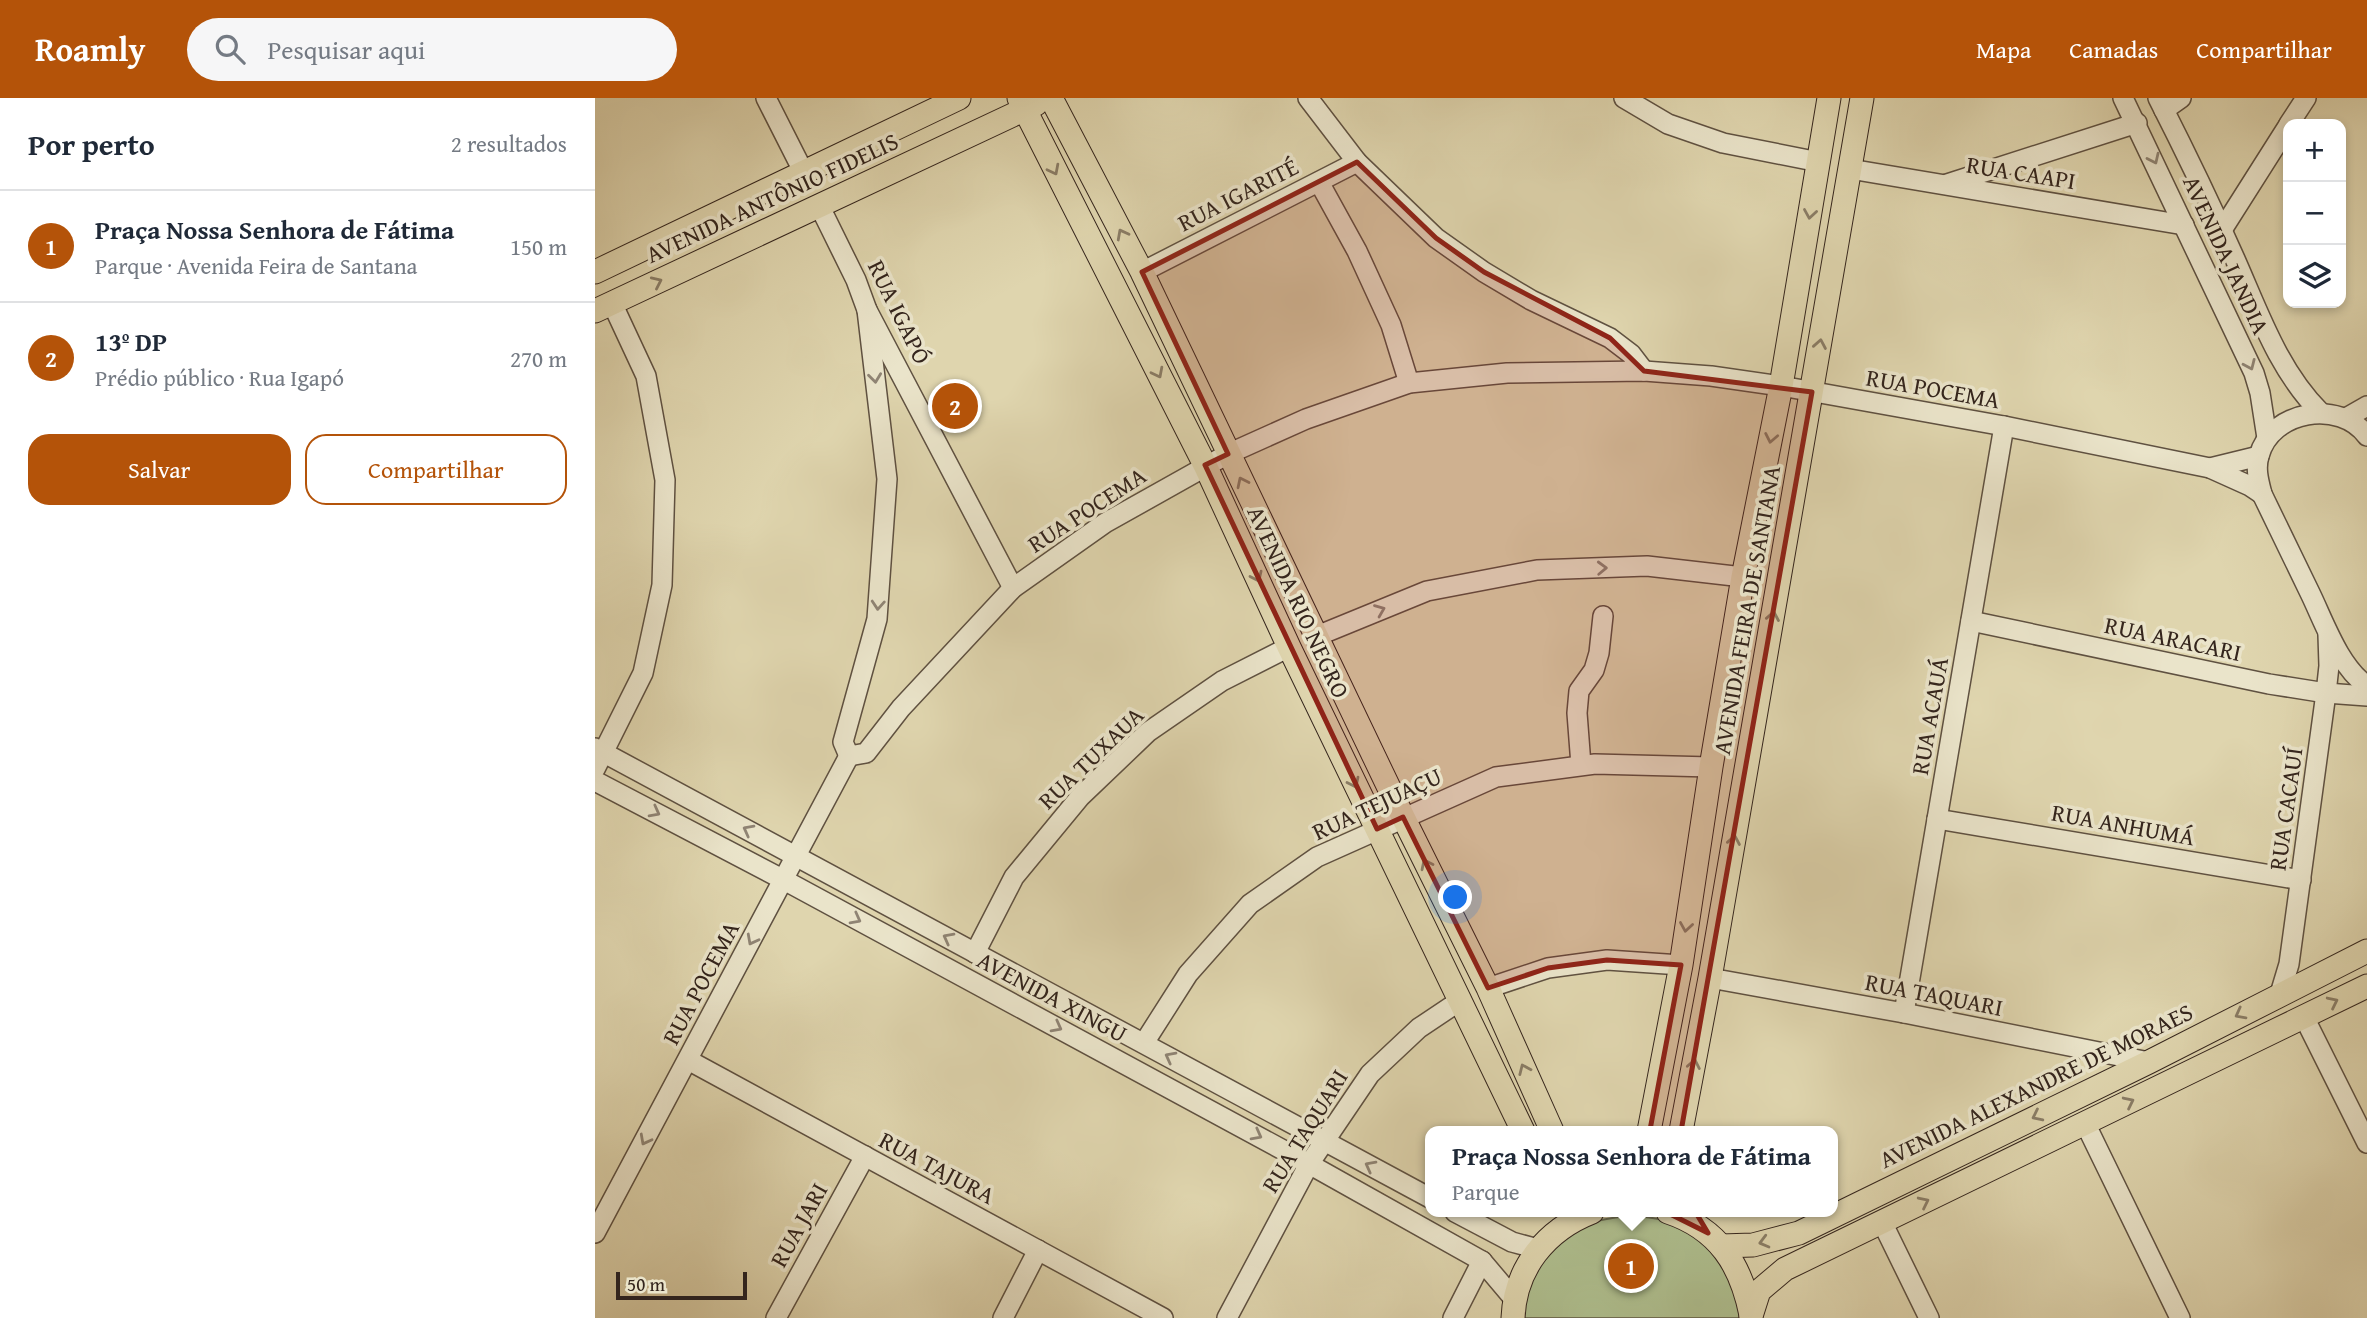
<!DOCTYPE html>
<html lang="pt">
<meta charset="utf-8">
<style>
body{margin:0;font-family:"Gentium Book Plus",serif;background:#f6f6f7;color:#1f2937}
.controls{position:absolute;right:21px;top:21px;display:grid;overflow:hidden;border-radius:14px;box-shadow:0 4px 10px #0003}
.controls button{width:63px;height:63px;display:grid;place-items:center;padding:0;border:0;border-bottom:2px solid #e0e1e3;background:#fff;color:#1f2937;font:35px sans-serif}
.scale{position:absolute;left:21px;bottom:18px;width:131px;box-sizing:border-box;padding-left:7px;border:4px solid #34251d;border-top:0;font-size:19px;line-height:24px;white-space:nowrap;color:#34251d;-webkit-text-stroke:5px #eae4ca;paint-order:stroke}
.you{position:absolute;left:861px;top:800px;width:24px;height:24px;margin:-18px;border:5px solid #fff;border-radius:50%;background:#1a73e8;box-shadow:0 0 0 10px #1a73e833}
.badge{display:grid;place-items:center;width:46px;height:46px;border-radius:50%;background:#b45309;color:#fff;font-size:23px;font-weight:700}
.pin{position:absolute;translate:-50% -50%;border:4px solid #fff;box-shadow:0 2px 7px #0006}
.popup{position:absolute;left:830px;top:1028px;width:413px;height:91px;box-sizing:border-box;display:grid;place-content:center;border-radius:14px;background:#fff;filter:drop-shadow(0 2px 5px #0005);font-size:23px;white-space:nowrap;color:#747a83}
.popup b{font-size:26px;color:#1f2937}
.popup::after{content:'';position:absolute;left:50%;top:100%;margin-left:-14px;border:14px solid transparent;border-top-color:#fff}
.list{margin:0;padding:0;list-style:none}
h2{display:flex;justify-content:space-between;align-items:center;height:91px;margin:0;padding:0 28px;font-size:30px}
h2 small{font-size:23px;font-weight:400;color:#747a83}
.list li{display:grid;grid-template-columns:46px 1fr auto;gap:21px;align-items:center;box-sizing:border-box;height:112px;padding:0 28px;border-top:2px solid #e0e1e3}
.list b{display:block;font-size:26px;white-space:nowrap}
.list p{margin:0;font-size:23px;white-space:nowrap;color:#747a83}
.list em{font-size:23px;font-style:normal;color:#747a83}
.actions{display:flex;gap:14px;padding:21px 28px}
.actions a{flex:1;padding:16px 0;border:2px solid #b45309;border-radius:21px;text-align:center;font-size:24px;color:#b45309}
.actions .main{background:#b45309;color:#fff}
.icon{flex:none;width:38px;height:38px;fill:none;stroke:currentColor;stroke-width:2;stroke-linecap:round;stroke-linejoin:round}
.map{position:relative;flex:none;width:1772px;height:1220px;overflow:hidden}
header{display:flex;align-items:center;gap:42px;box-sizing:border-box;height:98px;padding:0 35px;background:#b45309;color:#fff}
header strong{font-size:33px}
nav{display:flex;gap:38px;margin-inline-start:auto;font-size:24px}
.search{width:490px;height:63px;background:#f6f6f7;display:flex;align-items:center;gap:18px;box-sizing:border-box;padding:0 24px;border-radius:38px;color:#747a83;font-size:26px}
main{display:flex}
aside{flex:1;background:#fff}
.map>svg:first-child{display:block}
.green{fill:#aebe8e;stroke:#717256;stroke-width:2}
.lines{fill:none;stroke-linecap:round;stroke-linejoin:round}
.minor-casing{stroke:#5f5141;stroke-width:22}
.major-casing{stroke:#34251d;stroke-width:25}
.minor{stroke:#eae4ca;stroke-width:19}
.major{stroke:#dfd5ae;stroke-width:23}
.oneway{stroke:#8f8474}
.oneway2{stroke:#8a7d66}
.marked{fill:#8f2418;fill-opacity:0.2;stroke:#8f2418;stroke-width:5;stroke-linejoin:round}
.labels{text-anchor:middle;stroke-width:7;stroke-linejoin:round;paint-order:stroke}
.street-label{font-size:24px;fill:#34251d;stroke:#eae4ca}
</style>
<header>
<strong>Roamly</strong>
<div class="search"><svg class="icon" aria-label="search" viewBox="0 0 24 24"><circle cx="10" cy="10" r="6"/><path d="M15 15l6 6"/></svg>Pesquisar aqui</div>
<nav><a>Mapa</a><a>Camadas</a><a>Compartilhar</a></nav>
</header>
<main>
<aside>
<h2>Por perto<small>2 resultados</small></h2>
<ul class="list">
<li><span class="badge">1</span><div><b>Praça Nossa Senhora de Fátima</b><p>Parque · Avenida Feira de Santana</p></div><em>150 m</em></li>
<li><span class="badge">2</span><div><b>13º DP</b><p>Prédio público · Rua Igapó</p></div><em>270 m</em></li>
</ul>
<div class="actions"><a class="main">Salvar</a><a>Compartilhar</a></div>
</aside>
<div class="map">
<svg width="1772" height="1220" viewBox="0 0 1772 1220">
<rect width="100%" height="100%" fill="#dfd5ae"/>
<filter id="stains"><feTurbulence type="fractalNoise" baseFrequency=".00286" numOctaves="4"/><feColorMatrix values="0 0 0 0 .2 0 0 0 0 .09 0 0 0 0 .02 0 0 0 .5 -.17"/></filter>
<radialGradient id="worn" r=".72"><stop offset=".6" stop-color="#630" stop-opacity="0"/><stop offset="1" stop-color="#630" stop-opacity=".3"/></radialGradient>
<path class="green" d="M1033,1117C1045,1119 1059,1119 1071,1123C1112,1136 1144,1178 1145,1220H927C932,1178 954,1142 995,1125C1007,1121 1021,1120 1033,1117Z"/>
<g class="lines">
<defs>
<g id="minor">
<path d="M171,0L209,75"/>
<path d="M713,0L762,64L841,140L889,174L936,202L1015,240L1036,256L1049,273"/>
<path d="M1029,0L1073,26L1128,45L1224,64"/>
<path d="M1528,0L1659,275L1665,295L1672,340"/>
<path d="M1563,0C1590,53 1616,107 1640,161C1664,215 1683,272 1726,315"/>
<path d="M1569,12L1586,0"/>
<path d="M1694,26L1711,0"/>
<path d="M1255,71L1589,127"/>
<path d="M724,84L762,153L796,227L814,285"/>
<path d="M1352,86L1542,25"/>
<path d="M224,107L261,182L272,212L418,490"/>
<path d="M1627,132L1693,28"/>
<path d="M547,174L762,64"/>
<path d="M1751,320L1772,308"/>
<path d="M1772,338C1745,301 1676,312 1664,358C1660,371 1664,384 1667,396C1683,429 1699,462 1715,495C1730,526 1744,568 1772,588"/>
<path d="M1615,370L1664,358"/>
<path d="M1376,523L1674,586L1731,595L1772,598"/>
<path d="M722,538L832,493L942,472L1052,468L1148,479"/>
<path d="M0,650L835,1100"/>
<path d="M254,658L271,655L306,610L418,490L510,425L633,356L711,321L814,285L912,275L1049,273L1116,278L1186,288L1409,328L1615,370L1655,388L1667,396"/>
<path d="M254,658L248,644L282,521L292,381L272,212"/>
<path d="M986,667L982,615L984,593L999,572L1004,555L1008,518"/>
<path d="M0,671L48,575L67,487L70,382L51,278L17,205"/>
<path d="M0,683L189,782L714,1066L887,1163L919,1201"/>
<path d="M1342,721L1706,782"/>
<path d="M380,855L419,779L485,699L553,634L627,583L694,549"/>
<path d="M1115,880L1309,915L1554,964"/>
<path d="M893,890L953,870L1012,862L1086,867"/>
<path d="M1685,896L1694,866L1731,595L1734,568L1733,537"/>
<path d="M1309,915L1409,328"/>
<path d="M1709,919L1772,1045"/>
<path d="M549,945L593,876L655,806L722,759L901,679L1000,666L1116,669"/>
<path d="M93,962L568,1220"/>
<path d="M1490,1025L1585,1220"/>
<path d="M860,1114L917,1144L943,1151"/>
<path d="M1287,1124L1334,1220"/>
<path d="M0,1135L254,658"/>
<path d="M181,1220L270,1058"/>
<path d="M408,1220L443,1152"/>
<path d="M632,1220L714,1066L775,976L824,930L866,902"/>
<path d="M858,1220L887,1163"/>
</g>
<g id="major">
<path d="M424,0L610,367L694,549L928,1033"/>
<path d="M456,0L547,174L808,719L893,890L957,1033"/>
<path d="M0,174L364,0"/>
<path d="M0,213L441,6"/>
<path d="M1054,1033L1086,867L1116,669L1148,479L1186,288L1234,0"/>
<path d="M1086,1033L1115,880L1267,0"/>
<path d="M1073,1114C1124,1131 1146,1167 1156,1217"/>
<path d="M1126,1148L1158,1147L1204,1135L1554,964L1772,853"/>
<path d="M1156,1218L1164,1193L1190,1171L1772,888"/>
<path d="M918,1220C920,1170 951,1132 997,1114"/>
</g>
</defs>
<use href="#minor" class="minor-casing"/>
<use href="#major" class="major-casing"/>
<use href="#minor" class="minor"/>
<use href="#major" class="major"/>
</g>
<defs><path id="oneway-chevron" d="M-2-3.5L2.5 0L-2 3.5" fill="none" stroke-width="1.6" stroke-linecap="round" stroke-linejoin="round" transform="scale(1.75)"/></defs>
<g class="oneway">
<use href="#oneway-chevron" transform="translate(1559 61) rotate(65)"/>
<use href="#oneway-chevron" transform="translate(1655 267) rotate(66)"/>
<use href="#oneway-chevron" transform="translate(280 280) rotate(83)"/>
<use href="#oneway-chevron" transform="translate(1007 470) rotate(-2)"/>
<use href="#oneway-chevron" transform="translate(283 507) rotate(94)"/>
<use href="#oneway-chevron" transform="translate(785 512) rotate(-22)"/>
<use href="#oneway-chevron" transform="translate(60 714) rotate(28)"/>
<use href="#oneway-chevron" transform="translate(153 732) rotate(-152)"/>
<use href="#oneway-chevron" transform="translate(261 821) rotate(28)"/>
<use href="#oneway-chevron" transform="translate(353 840) rotate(-152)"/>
<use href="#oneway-chevron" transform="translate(157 842) rotate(118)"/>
<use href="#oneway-chevron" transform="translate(462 929) rotate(28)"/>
<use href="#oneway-chevron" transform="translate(575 959) rotate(-152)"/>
<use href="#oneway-chevron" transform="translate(662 1037) rotate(28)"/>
<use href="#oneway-chevron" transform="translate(50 1042) rotate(118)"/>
<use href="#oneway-chevron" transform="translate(775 1068) rotate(-152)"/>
</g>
<g class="oneway2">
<use href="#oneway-chevron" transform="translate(459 72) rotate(63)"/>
<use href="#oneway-chevron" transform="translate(1215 116) rotate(99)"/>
<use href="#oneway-chevron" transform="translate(527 136) rotate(-118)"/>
<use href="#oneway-chevron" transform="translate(62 184) rotate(-25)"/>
<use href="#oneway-chevron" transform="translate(1225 246) rotate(-80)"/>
<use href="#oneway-chevron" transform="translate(563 275) rotate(63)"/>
<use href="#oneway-chevron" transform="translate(1176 340) rotate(101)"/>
<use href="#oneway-chevron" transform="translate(647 384) rotate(-116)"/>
<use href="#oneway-chevron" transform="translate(662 479) rotate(65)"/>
<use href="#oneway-chevron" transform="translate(1178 518) rotate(-80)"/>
<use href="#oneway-chevron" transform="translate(759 685) rotate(64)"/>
<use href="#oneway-chevron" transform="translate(1139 742) rotate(-80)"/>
<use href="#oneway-chevron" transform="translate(831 766) rotate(-116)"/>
<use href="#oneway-chevron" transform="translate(1091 829) rotate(99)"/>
<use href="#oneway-chevron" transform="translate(1738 904) rotate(-26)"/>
<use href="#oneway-chevron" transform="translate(1645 916) rotate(152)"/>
<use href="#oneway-chevron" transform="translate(1099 966) rotate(-79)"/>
<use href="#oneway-chevron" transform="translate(929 971) rotate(-114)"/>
<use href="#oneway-chevron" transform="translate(1534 1004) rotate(-26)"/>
<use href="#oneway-chevron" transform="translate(1442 1018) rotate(154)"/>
<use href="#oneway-chevron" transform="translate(1329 1104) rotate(-26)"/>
<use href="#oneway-chevron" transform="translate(1169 1144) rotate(165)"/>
</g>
<path class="marked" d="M762,64L841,140L889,174L1015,240L1049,273L1217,294L1085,1039L1091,1098L1113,1135L1061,1109L1032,1107L1045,1085L1086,867L1012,862L953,870L893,890L808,719L782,731L610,367L633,356L547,174Z"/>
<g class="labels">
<g class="street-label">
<text transform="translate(1426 75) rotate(9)" y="8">RUA CAAPI</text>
<text transform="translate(643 97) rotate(-27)" y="8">RUA IGARITÉ</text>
<text transform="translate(177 100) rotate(-25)" y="8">AVENIDA ANTÔNIO FIDELIS</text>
<text transform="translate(1631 157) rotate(65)" y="8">AVENIDA JANDIA</text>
<text transform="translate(304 214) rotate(64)" y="8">RUA IGAPÓ</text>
<text transform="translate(1338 291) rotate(10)" y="8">RUA POCEMA</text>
<text transform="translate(492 412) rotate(-33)" y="8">RUA POCEMA</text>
<text transform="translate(703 504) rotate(65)" y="8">AVENIDA RIO NEGRO</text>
<text transform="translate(1152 512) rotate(-80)" y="8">AVENIDA FEIRA DE SANTANA</text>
<text transform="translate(1578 541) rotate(12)" y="8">RUA ARACARI</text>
<text transform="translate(1335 618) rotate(-80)" y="8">RUA ACAUÁ</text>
<text transform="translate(496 660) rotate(-44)" y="8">RUA TUXAUA</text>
<text transform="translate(782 706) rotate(-25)" y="8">RUA TEJUAÇU</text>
<text transform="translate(1691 711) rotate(-82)" y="8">RUA CACAUÍ</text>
<text transform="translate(1528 727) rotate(10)" y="8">RUA ANHUMÁ</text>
<text transform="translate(106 885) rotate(-62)" y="8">RUA POCEMA</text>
<text transform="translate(1339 897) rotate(11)" y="8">RUA TAQUARI</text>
<text transform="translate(457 899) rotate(28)" y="8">AVENIDA XINGU</text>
<text transform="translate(1441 988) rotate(-26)" y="8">AVENIDA ALEXANDRE DE MORAES</text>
<text transform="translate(710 1033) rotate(-58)" y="8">RUA TAQUARI</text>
<text transform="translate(342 1070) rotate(28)" y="8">RUA TAJURA</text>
<text transform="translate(204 1127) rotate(-61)" y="8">RUA JARI</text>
</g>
</g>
<rect width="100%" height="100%" filter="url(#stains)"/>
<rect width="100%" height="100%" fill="url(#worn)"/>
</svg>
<div class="controls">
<button>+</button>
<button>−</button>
<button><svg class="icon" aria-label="layers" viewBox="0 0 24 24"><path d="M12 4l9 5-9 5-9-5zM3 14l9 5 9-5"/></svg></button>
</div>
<div class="scale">50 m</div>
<div class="you"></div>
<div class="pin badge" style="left:1036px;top:1168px">1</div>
<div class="popup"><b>Praça Nossa Senhora de Fátima</b>Parque</div>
<div class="pin badge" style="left:360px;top:308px">2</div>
</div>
</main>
